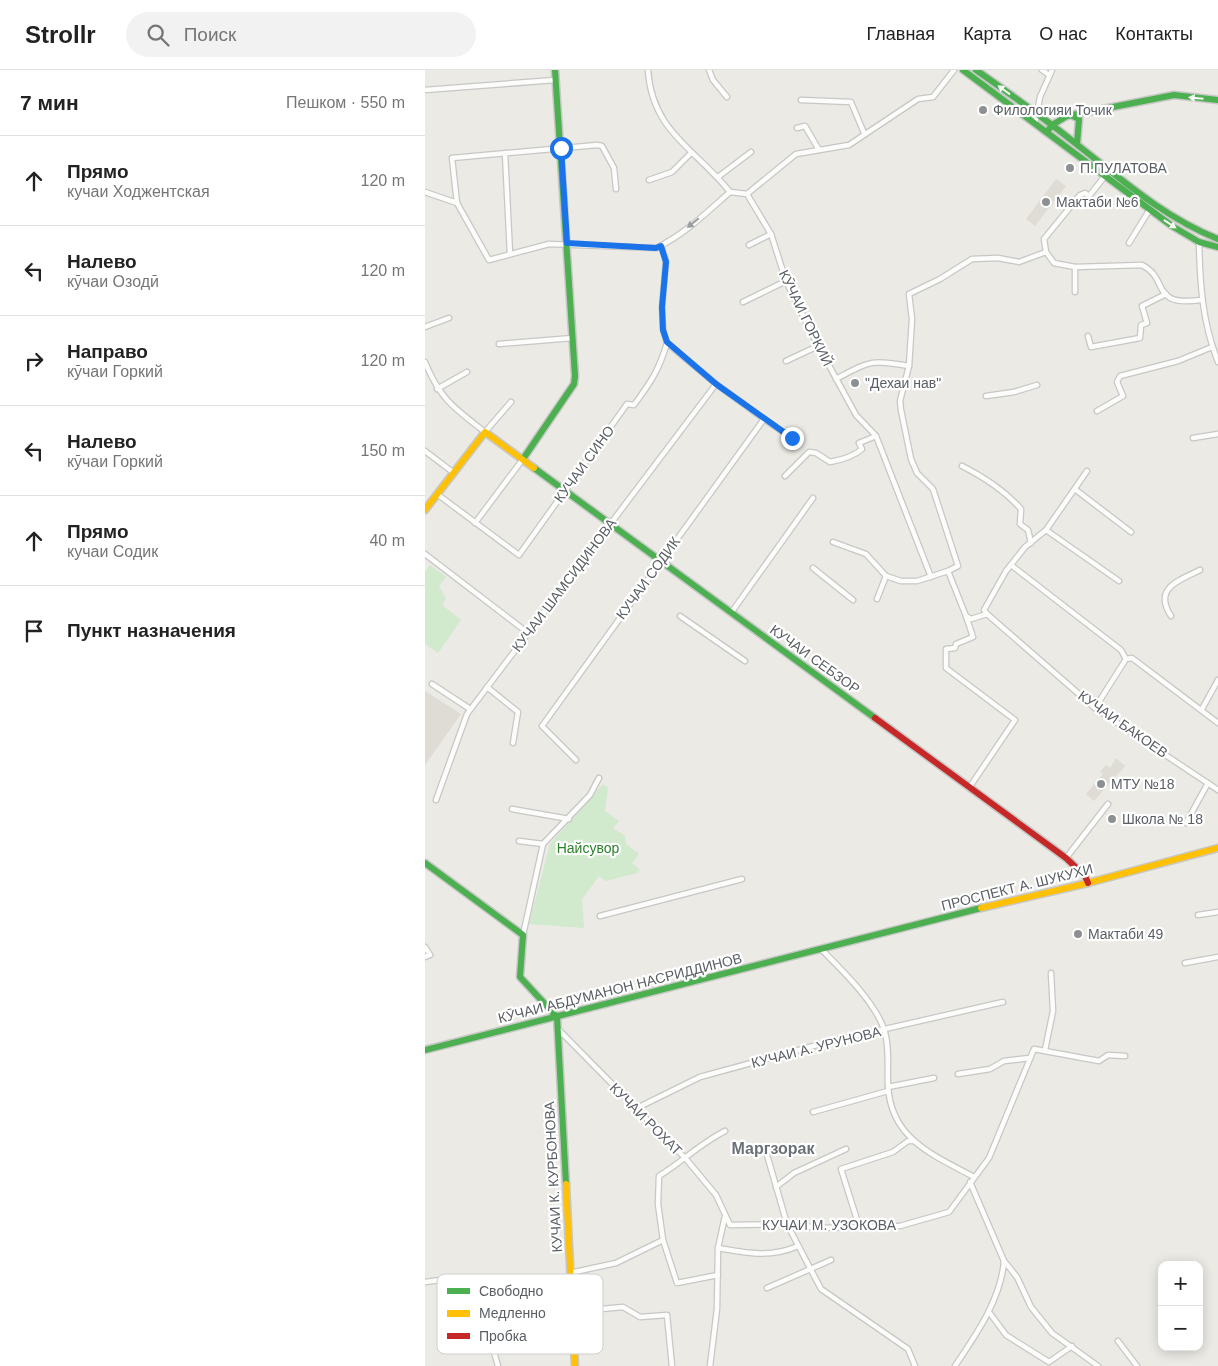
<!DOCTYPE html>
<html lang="ru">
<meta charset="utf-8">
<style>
body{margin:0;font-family:Helvetica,sans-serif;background:#f2f2f2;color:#222}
.controls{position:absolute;right:15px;bottom:15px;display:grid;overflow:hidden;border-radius:10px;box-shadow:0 2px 12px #0003}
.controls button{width:45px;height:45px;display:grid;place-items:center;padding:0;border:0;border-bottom:1px solid #e0e0e0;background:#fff;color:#222;font:25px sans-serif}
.stop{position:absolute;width:15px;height:15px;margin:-11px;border:4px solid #1a73e8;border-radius:50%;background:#fff}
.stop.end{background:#1a73e8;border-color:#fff;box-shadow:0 1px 5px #0008}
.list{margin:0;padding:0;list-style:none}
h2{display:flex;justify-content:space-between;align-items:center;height:65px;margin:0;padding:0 20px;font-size:21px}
h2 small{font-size:16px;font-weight:400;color:#767676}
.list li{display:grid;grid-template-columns:32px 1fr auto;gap:15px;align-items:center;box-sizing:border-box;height:90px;padding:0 20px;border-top:1px solid #e0e0e0}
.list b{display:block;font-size:19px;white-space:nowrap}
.list p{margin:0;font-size:16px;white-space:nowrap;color:#767676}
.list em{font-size:16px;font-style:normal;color:#767676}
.icon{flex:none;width:28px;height:28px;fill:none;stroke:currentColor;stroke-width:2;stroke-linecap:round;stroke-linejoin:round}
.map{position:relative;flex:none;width:793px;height:1296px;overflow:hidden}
header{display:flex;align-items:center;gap:30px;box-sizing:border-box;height:70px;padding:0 25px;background:#fff;border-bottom:1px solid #e0e0e0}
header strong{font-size:24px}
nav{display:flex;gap:28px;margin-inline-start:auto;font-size:18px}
.search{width:350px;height:45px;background:#f2f2f2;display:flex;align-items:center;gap:12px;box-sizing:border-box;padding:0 18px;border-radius:28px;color:#767676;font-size:19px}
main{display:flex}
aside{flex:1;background:#fff}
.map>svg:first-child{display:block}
.education{fill:#dedcd4}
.green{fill:#d1e9cd}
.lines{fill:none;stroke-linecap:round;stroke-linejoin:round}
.street-casing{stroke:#c7c7c6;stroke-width:7}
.fast-casing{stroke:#c7c8c6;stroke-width:9}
.slow-casing{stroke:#c7c8c6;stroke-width:9}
.jam-casing{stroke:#c7c8c6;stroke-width:9}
.street{stroke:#fcfcfb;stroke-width:4.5}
.fast{stroke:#4caf50;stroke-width:6}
.slow{stroke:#ffc107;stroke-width:6}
.jam{stroke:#c62828;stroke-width:6}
.oneway{fill:#f6fbf6}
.oneway2{fill:#9b9ea0}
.route{stroke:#1a73e8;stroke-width:6}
.poi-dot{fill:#8d9091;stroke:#fff;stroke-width:2}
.labels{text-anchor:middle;stroke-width:4.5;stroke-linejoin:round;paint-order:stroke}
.poi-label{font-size:14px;fill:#5a5f64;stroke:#fff;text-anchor:start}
.street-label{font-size:14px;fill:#5a5f64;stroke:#fff}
.park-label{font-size:14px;fill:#2b822b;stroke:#fff}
.quarter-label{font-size:16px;font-weight:bold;fill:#6a7176;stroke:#fff}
.key{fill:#fff;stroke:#cecfd0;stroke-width:1}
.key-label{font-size:14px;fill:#5a5f64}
</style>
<header>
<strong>Strollr</strong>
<div class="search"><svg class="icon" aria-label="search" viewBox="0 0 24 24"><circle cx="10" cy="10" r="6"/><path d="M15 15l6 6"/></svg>Поиск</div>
<nav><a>Главная</a><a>Карта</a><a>О нас</a><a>Контакты</a></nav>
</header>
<main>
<aside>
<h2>7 мин<small>Пешком · 550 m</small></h2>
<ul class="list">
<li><svg class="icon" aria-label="ahead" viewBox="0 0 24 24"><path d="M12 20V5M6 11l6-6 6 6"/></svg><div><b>Прямо</b><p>кучаи Ходжентская</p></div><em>120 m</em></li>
<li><svg class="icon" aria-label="left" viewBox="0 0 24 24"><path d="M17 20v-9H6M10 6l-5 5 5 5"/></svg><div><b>Налево</b><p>кӯчаи Озодӣ</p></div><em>120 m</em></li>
<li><svg class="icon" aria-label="right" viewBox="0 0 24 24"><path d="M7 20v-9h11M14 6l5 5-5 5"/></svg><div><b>Направо</b><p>кӯчаи Горкий</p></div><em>120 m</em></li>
<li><svg class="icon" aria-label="left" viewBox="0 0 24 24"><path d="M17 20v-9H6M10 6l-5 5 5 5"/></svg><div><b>Налево</b><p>кӯчаи Горкий</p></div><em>150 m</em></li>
<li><svg class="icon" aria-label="ahead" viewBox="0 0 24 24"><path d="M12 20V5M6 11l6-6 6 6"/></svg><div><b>Прямо</b><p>кучаи Содик</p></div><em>40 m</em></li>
<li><svg class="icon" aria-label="arrive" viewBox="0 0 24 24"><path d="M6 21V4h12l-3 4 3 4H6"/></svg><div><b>Пункт назначения</b></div></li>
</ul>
</aside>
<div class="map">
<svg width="793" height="1296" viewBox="0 0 793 1296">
<rect width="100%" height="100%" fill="#ebeae4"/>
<g class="education">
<path d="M631,109L641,116L610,156L601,149Z"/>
<path d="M0,621L36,644L0,695Z"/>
<path d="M691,688L700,696L669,731L661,724L678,704L675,702L681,695L685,698Z"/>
</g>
<g class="green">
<path d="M5,495L21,507L14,516L21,529L17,535L36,550L13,583L0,574V502Z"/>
<path d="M178,714L183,718L180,741L194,751L188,758L200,766L201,774L214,784L207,793L215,800L212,803L181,811L174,806L157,829L159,858L104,854L125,774Z"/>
</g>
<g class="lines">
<defs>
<g id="street">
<path d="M223,0C227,62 271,79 305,122"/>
<path d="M284,0L288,10L302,27"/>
<path d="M617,0L624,5"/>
<path d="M0,20L130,10"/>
<path d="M376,30L426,32L439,63"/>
<path d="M610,53L615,27L627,0"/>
<path d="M372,58L380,56L394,80"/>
<path d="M80,83L85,184"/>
<path d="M293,107L326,82"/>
<path d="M224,110L247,102L266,83"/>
<path d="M0,122L32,133L64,190L124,174L231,178C259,165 282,142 305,122L322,124L371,84L424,75L493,29L508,27L529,0"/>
<path d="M322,124L346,164L361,211L389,268L431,345L451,366L506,507"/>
<path d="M32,133L27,88L172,75L177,76L189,98L191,119"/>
<path d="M774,172C775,214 777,251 793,292"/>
<path d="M704,173L725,139"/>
<path d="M324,175L346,164"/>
<path d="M236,176L241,191L237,237L238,260L242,273L291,314L339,349"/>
<path d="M621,182L629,193L650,197L717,195C745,209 724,237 776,230"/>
<path d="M650,222V197"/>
<path d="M318,232L361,211"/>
<path d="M0,257L24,248"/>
<path d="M663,266L666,277L715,268L716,255L722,253L717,236L741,224"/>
<path d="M74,274L148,268"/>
<path d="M361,291L393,276"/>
<path d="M0,292C15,329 29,338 60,362L86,332"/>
<path d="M411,309C445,291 446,289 484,296"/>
<path d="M12,319L42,302"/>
<path d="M561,326L589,322L612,315"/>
<path d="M672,341L698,326L692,312L695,306L753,291L787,277"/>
<path d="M768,368L793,364"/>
<path d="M0,381L29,403"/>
<path d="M537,396C559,407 580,421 596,439L595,454L603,460L606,473"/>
<path d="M360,406L384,382L391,383L405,392C416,390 428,387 437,379L434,373L451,366"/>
<path d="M651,420L706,462"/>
<path d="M12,424L94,485L202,334L209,335C226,312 234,300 242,273"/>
<path d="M50,453L98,389"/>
<path d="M621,460L694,511"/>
<path d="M408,472L441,484L461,506L476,511H492L523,501L541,546L546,549L562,544"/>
<path d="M0,484L103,563"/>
<path d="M586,495L696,580L701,589L707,588L793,653"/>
<path d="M388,498L428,530"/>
<path d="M523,501L533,496L508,419L492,403L486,389L476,340L475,331L484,296L487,249L484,224L515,209L547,189L573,188L594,192L621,182L619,169L655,125L660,123L664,126L680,106"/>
<path d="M452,529L461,506"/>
<path d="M306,543L388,428"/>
<path d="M562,544L670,638L793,720"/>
<path d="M562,544L559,540L581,501L600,477L621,460L662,401"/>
<path d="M255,546L320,591"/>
<path d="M541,546L548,567L531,574L530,578L521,579V598L590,650L544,718"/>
<path d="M746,546C728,518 753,511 775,500"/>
<path d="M7,614L45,639"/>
<path d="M62,617L93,642L88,673"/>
<path d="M670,638L701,589"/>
<path d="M777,639L793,610"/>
<path d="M151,690L117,656L339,349L367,368"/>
<path d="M11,730L42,644L291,314"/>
<path d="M87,739L144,749"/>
<path d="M761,753L783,713"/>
<path d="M94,771L118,774"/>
<path d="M641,788L683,734"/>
<path d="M773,845L793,842"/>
<path d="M175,846L317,809"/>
<path d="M98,865L118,774L165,725L174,708"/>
<path d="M0,877L5,885L0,887"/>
<path d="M396,879C417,900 449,931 459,959C465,977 462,998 463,1016C466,1069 508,1085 549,1107"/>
<path d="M760,893L793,887"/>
<path d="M133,959L261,1089L291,1125L305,1155L362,1154L395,1158L475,1156L524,1142L564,1088L609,979L674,991L683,985L700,986"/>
<path d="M620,980L628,941L626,903"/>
<path d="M533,1004L565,999L579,991L605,988"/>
<path d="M463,1017L509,1008"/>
<path d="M210,1039L275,1007L403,972L578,932"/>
<path d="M388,1042L463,1021"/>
<path d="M342,1085L362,1154L396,1219L483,1279L490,1296"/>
<path d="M351,1117L369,1103L421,1079"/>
<path d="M434,1156L416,1099L468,1082L483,1071H489"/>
<path d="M238,1170L252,1213L293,1205"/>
<path d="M293,1178C322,1183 346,1188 373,1176"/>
<path d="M579,1191L592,1207L606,1237L627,1263L673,1296"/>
<path d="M145,1203L191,1193L238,1170L233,1134L234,1106C257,1092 276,1073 300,1061"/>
<path d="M0,1212L31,1208"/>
<path d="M342,1218L406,1190"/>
<path d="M96,1229L104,1258"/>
<path d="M55,1232L73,1296"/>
<path d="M564,1242L581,1265L624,1292L647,1276"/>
<path d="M67,1268L147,1246L154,1241L198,1237L215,1247L242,1245L247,1296"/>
<path d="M693,1271L712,1296"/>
<path d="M285,1296L292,1239L293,1178L300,1146"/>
<path d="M530,1296C551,1265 576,1229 579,1191L545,1112"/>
</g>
<g id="fast">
<path d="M538,0L747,156L774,172L793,177"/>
<path d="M551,0C585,24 618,47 650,73C696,109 738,147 793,169"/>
<path d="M648,46L654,49L652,74"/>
<path d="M622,62L627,55L642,46L749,25L793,30"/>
<path d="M98,389L149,314L150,306L130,0"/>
<path d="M109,398L450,648"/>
<path d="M0,793L98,865L95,907L132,947L141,1114"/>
<path d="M0,980L556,838"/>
</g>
<g id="slow">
<path d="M0,440L60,362L109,398"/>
<path d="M556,838L663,813L793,778"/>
<path d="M141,1114L150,1296"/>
</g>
<path id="jam" d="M450,648L641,788L660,806L663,813"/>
</defs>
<use href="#street" class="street-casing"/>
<use href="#fast" class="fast-casing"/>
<use href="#slow" class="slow-casing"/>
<use href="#jam" class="jam-casing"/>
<use href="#street" class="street"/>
<use href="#fast" class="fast"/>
<use href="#slow" class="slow"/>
<use href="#jam" class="jam"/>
</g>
<defs><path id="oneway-solid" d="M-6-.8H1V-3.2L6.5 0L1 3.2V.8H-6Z" transform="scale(1.25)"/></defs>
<g class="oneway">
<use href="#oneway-solid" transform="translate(579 20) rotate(-144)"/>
<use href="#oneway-solid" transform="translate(771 28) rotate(-175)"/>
<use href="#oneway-solid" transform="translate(745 154) rotate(34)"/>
</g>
<use class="oneway2" href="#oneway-solid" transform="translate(268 153) rotate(141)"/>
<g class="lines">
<path class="route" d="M136,78L142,173L231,178L236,176L241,192L237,237L238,260L242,272L291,314L367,368"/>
</g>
<g class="poi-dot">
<circle cx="558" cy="40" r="5"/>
<circle cx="645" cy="98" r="5"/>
<circle cx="621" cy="132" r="5"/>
<circle cx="430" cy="313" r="5"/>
<circle cx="676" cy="714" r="5"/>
<circle cx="687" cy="749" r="5"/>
<circle cx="653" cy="864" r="5"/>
</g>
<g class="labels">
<g class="poi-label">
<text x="568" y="45">Филологияи Точик</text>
<text x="655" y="103">П.ПУЛАТОВА</text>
<text x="631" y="137">Мактаби №6</text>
<text x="440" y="318">"Дехаи нав"</text>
<text x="686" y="719">МТУ №18</text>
<text x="697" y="754">Школа № 18</text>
<text x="663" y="869">Мактаби 49</text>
</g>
<g class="street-label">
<text transform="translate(381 248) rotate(64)" y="5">КӮЧАИ ГОРКИЙ</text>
<text transform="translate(159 394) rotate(-54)" y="5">КУЧАИ СИНО</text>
<text transform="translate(223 508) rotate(-54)" y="5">КУЧАИ СОДИК</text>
<text transform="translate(139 515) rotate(-53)" y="5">КУЧАИ ШАМСИДИНОВА</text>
<text transform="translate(390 589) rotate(36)" y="5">КУЧАИ СЕБЗОР</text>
<text transform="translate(698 654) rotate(35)" y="5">КУЧАИ БАКОЕВ</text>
<text transform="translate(592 817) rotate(-14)" y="5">ПРОСПЕКТ А. ШУКУХИ</text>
<text transform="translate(195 918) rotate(-14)" y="5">КӮЧАИ АБДУМАНОН НАСРИДДИНОВ</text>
<text transform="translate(391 977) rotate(-14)" y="5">КУЧАИ А. УРУНОВА</text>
<text transform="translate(221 1049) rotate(45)" y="5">КУЧАИ РОХАТ</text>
<text transform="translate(128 1107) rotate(-93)" y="5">КУЧАИ К. КУРБОНОВА</text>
<text x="404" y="1160">КУЧАИ М. УЗОКОВА</text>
</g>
<g class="park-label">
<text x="163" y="783">Найсувор</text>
</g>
<g class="quarter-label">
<text x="348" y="1084">Маргзорак</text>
</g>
</g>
<rect x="12" y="1204" width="166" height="80" rx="8" class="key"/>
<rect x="22" y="1218" width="23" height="6" fill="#4caf50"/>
<rect x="22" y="1240" width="23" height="7" fill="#ffc107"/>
<rect x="22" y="1263" width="23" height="6" fill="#c62828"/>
<g class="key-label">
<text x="54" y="1226">Свободно</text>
<text x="54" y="1248">Медленно</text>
<text x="54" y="1271">Пробка</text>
</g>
</svg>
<div class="controls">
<button>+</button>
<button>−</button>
</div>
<div class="stop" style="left:136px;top:78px"></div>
<div class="stop end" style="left:367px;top:368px"></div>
</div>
</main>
